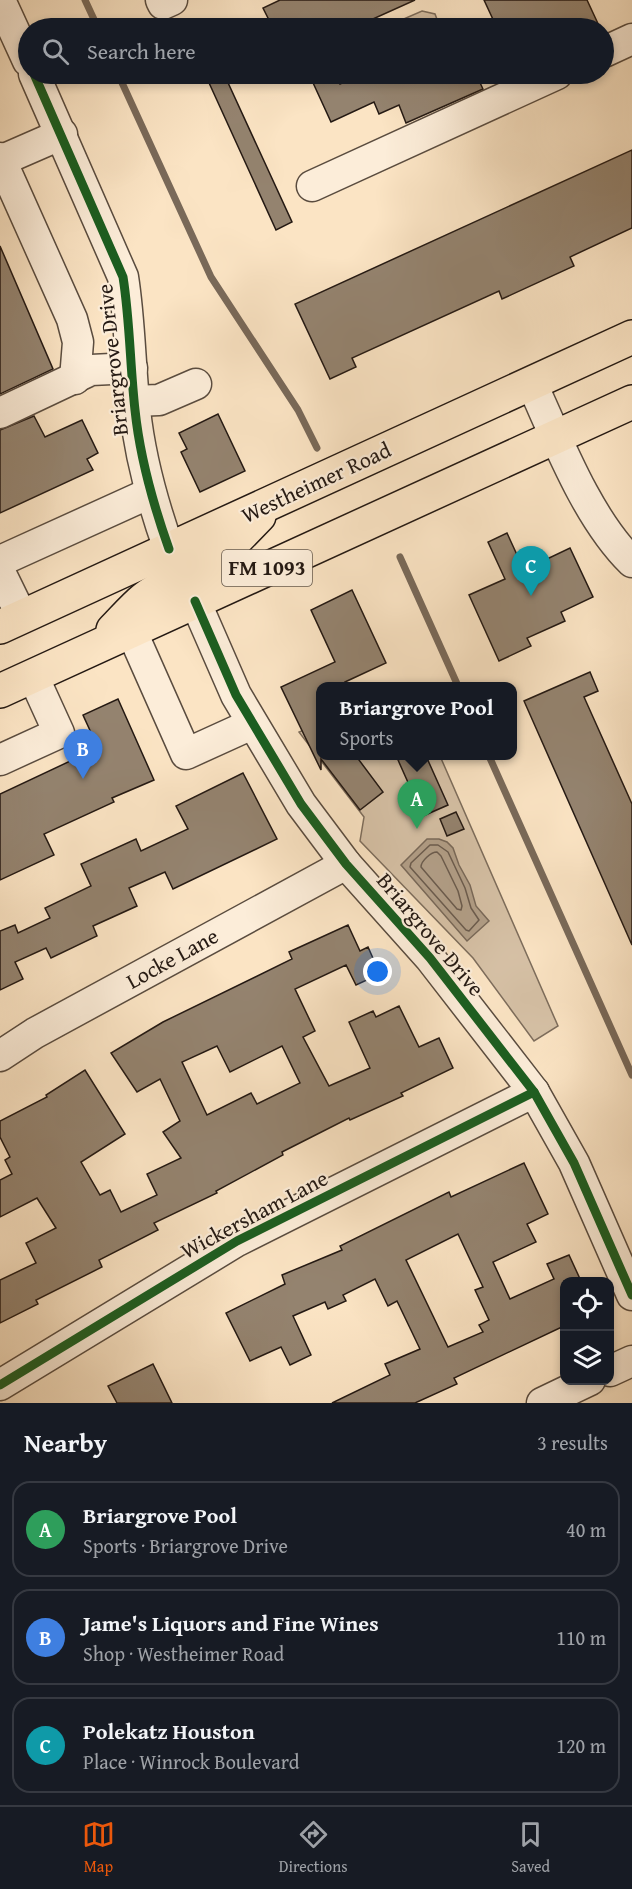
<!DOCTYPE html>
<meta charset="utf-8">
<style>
body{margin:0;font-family:"Gentium Book Plus",serif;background:#242831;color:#f1f3f6}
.controls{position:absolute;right:18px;bottom:18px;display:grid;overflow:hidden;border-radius:12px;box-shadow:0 3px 9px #0003}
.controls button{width:54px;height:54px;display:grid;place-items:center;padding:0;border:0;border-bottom:2px solid #363941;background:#171b24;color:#f1f3f6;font:30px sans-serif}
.you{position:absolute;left:378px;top:972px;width:21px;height:21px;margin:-15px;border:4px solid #fff;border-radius:50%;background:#1a73e8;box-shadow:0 0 0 9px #1a73e833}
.badge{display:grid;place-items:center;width:39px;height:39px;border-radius:50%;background:#ea580c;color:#fff;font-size:20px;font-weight:700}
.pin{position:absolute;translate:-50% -50px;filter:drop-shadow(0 2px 3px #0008)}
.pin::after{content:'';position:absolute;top:32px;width:21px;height:18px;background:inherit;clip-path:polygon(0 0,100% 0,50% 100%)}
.popup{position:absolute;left:316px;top:682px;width:201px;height:78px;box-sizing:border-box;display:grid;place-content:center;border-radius:12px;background:#171b24;filter:drop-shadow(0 2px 4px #0005);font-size:20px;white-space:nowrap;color:#9ea1a6}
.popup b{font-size:22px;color:#f1f3f6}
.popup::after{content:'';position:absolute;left:50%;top:100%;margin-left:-12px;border:12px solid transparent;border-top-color:#171b24}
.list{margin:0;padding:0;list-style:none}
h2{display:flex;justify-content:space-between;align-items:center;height:78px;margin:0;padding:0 24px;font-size:26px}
h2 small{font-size:20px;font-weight:400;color:#9ea1a6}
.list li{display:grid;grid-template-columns:39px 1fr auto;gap:18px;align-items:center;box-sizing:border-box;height:96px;margin:0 12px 12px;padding:0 12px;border:2px solid #363941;border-radius:18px}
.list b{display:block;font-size:22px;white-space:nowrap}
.list p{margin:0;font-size:20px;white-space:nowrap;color:#9ea1a6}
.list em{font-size:20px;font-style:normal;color:#9ea1a6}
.icon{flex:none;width:33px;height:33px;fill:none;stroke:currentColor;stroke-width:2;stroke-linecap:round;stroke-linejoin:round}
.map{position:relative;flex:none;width:632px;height:1403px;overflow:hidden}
.search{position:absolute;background:#171b24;box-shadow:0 3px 9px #0003;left:18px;right:18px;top:18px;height:66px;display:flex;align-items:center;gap:15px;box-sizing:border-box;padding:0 21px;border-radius:33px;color:#9ea1a6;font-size:22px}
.sheet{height:402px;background:#171b24}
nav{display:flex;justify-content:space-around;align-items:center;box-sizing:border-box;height:84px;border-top:2px solid #363941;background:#171b24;font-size:16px;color:#9ea1a6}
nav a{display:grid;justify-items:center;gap:3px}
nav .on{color:#ea580c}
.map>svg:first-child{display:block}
.green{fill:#d6c1a6;stroke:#7d6d5c;stroke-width:1.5}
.water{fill:#b29f88;stroke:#796959;stroke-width:1.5}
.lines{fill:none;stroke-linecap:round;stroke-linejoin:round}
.shore{stroke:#6b5c4e;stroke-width:1.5}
.stream{stroke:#796959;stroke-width:7}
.building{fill:#94836f;stroke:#241913;stroke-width:1.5;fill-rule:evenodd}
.minor-casing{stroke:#5a4c3f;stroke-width:33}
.major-casing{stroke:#241913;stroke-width:36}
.minor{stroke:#fcedd9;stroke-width:30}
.major{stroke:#fbe4c4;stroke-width:33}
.cycleway-casing{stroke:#fcedd9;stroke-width:13}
.cycleway{stroke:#1b5e20;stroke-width:9}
.labels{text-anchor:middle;stroke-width:4.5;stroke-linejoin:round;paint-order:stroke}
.shield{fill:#fcedd9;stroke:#65594e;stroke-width:1.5}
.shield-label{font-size:21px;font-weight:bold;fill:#241913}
.street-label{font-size:22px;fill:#241913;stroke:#fcedd9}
</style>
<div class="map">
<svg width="632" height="1403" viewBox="0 0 632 1403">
<rect width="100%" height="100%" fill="#fbe4c4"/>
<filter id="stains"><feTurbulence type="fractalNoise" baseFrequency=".00333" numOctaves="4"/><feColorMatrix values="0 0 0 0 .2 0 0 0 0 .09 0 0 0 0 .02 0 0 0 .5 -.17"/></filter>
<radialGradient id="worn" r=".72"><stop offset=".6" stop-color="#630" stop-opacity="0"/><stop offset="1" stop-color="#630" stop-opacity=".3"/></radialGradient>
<g class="green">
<path d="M422,11L435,14L438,22V28H383Z"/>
<path d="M321,723V756H440L558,1026L534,1041L473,958L360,841L364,817L299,732Z"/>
</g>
<path class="water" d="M427,839H439L447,842L453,848L459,865L470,885L476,906L489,921L467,941L401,865Z"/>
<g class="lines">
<g class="shore">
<path d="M430,845H438L448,852L465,888L471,908L479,920L469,931L466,930L410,867L411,863Z"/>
<path d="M437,852L441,856L458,891L462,906L461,910L457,909L421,867C421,861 431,852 437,852Z"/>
</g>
<g class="stream">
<path d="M85,0L98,28"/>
<path d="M118,74L211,277L298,410L317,448"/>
<path d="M400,557L458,686"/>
<path d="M489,756L632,1075"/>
</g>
</g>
<g class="building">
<path d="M280,0H415L353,28H273L263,8Z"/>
<path d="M484,0H587L600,28H497Z"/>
<path d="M205,74H224L292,222L276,230Z"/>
<path d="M309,74H336L340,84L364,74H476L483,89L406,123L399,105L379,114L374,102L331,122Z"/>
<path d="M632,150V228L570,257L574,266L502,299L499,291L352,358L356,367L330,379L295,304Z"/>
<path d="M0,246L53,369L0,394Z"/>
<path d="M218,414L245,471L200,492L181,452L187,449L179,433Z"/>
<path d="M34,416L45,437L82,420L98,453L87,459L93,470L0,513V430Z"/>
<path d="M507,533L524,570L570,548L593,597L561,612L565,621L527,638L531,646L499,661L469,595L505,579L488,542Z"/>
<path d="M352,590L386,663L345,682L347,687H321V756H356L383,792L360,810L321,759V770L281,687L335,662L311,610Z"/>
<path d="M590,672L598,691L584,697L632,804V945L524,701Z"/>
<path d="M118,699L154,780L112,798L114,802L44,834L54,855L0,880V794L98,748L83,715Z"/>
<path d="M407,756H426L448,805L423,816L398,760Z"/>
<path d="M243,773L277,839L173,889L165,872L129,888L137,906L93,926L97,936L51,958L46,948L15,962L23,979L0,990V931L15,925L18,933L50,918L45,908L91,886L81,864L136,839L141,851L188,829L176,806Z"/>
<path d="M456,812L464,829L447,836L440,819Z"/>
<path d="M348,925L360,951L368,947L380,974L356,985L346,965L295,989L315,1031L303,1037L329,1086L370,1068L349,1022L373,1011L376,1017L399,1006L419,1047L439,1038L453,1068L401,1093L403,1096L350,1120L349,1118L282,1152L283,1155L216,1191L217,1193L154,1223L158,1230L99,1260L102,1267L36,1300L38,1304L0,1323V1280L36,1263L26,1243L56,1228L37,1198L0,1217V1180L12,1174L5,1160L10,1157L0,1137V1121L47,1097L46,1095L85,1070L125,1134L81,1162L100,1195L110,1190L121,1212L157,1195L147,1174L181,1158L163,1132L180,1121L160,1079L137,1092L111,1053L163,1022L292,959L289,952ZM217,1046L230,1072L282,1046L300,1083L257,1104L251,1093L207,1115L182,1062Z"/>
<path d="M524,1163L548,1214L527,1224L536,1242L493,1262L510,1299L554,1279L547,1264L569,1255L581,1281H564V1326L454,1378L457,1384L415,1403H332L390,1375L385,1364L420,1349L397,1301L388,1306L375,1279L343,1295L346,1301L328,1309L325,1302L293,1316L311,1355L290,1365L281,1347L250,1361L226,1313L285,1284L282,1275L342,1250L340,1246L449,1192L451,1197ZM458,1234L483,1287L475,1290L489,1320L479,1325L483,1332L448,1347L406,1260Z"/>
<path d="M153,1364L172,1403H117L108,1386Z"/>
</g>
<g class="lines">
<defs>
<g id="minor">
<path d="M0,0L28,61"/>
<path d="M161,0L163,4L172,0"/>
<path d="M604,52L632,39"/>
<path d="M34,74L123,277C130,321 130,366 135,410C140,458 153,504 169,549"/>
<path d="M0,158L72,319L78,342L75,379"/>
<path d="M0,161L62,134"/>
<path d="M312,186L557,74"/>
<path d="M532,384C558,441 587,518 632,562"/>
<path d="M134,401L159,400L196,384"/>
<path d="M0,413L91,370L132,368"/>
<path d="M0,561L150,493"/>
<path d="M0,572L22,617"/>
<path d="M195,601L236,695L301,804L346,864L430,958L534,1092L574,1163L632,1295"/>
<path d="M131,630L186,754L252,724"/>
<path d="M0,760L59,733L33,676"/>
<path d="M0,1056L35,1033L346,864"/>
<path d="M610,1371L632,1361"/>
<path d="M0,1385L237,1241L534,1092"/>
<path d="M542,1403L590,1380"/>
</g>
<g id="major">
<path d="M195,601L194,578L197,570L217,559L259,516"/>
<path d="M0,627L632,337"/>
<path d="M113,630C123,620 133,608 144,599C155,590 166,587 174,574L169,549"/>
<path d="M0,691L632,402"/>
</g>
</defs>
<use href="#minor" class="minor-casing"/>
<use href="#major" class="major-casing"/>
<use href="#minor" class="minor"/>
<use href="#major" class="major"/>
<defs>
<g id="cycleway">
<path d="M34,74L123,277C130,321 130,366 135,410C140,458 153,504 169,549"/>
<path d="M195,601L236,695L301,804L346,864L430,958L534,1092L574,1163L632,1295"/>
<path d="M0,1385L237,1241L534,1092"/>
</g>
</defs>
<use href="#cycleway" class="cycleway-casing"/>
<use href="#cycleway" class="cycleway"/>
</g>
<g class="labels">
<rect class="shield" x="222" y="550" width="90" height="36" rx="4.5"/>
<g class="shield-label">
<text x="267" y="575">FM 1093</text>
</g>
<g class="street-label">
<text transform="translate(112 360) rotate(-96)" y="8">Briargrove Drive</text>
<text transform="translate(316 482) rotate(-25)" y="8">Westheimer Road</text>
<text transform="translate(431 934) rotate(50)" y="8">Briargrove Drive</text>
<text transform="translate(172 958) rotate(-29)" y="8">Locke Lane</text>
<text transform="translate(254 1214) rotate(-28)" y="8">Wickersham Lane</text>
</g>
</g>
<rect width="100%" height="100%" filter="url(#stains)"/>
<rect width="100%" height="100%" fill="url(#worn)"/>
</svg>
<div class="controls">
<button><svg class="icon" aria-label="locate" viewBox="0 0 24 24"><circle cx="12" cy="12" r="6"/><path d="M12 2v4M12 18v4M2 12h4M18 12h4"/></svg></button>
<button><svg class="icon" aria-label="layers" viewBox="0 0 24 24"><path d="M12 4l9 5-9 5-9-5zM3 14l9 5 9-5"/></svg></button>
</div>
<div class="you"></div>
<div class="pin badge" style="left:417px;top:829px;background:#2e9e5b">A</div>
<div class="popup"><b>Briargrove Pool</b>Sports</div>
<div class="pin badge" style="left:83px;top:779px;background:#3f7fe0">B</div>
<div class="pin badge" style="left:531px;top:596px;background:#0f9aa8">C</div>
<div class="search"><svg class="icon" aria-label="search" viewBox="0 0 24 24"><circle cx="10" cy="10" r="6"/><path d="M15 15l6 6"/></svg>Search here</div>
</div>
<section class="sheet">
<h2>Nearby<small>3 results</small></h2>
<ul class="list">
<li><span class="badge" style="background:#2e9e5b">A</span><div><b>Briargrove Pool</b><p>Sports · Briargrove Drive</p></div><em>40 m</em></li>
<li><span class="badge" style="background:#3f7fe0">B</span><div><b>Jame's Liquors and Fine Wines</b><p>Shop · Westheimer Road</p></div><em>110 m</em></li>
<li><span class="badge" style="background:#0f9aa8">C</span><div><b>Polekatz Houston</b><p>Place · Winrock Boulevard</p></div><em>120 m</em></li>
</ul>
</section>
<nav>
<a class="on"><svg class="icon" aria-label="map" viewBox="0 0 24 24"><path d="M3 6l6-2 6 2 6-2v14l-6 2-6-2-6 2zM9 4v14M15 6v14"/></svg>Map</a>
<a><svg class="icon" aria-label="directions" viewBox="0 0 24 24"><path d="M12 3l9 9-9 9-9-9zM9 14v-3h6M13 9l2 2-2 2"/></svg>Directions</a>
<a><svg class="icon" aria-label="saved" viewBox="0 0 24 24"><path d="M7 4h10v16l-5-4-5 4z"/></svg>Saved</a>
</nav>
